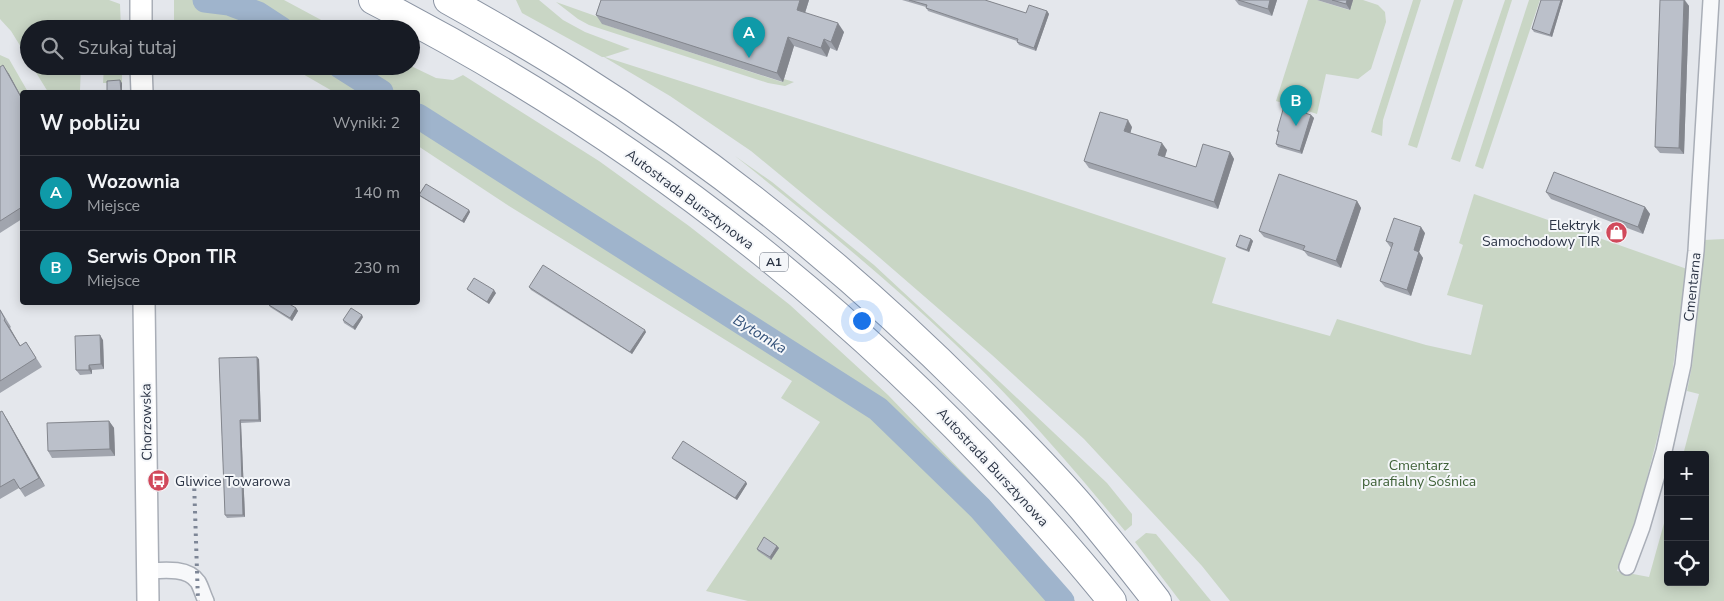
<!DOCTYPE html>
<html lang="pl">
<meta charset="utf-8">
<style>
body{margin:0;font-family:"Nunito Sans",sans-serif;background:#20242c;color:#f1f3f6}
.controls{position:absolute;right:15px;bottom:15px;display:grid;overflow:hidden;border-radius:5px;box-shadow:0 2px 12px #0003}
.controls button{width:45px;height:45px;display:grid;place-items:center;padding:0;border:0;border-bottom:1px solid #363941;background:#171b24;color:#f1f3f6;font:25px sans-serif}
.you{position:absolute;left:861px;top:320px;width:18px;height:18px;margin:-12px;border:4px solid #fff;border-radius:50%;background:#1a73e8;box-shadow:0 0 0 8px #1a73e833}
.badge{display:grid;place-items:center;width:32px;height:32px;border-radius:50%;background:#0b8043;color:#fff;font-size:16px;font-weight:700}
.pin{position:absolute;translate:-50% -41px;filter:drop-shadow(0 1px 2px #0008)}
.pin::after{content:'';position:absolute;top:26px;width:18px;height:15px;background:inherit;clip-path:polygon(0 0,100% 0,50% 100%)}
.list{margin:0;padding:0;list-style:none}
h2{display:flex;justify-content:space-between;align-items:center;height:65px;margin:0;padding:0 20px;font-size:21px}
h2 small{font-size:16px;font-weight:400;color:#9ea1a6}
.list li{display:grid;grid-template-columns:32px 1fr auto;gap:15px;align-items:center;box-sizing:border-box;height:75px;padding:0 20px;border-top:1px solid #363941}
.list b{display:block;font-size:19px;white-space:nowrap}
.list p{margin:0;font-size:16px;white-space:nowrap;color:#9ea1a6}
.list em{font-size:16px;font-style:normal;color:#9ea1a6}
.icon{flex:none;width:28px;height:28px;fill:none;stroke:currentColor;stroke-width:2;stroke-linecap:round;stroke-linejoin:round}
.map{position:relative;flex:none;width:1724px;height:601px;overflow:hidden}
.search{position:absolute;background:#171b24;box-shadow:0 2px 12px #0003;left:20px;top:20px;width:400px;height:55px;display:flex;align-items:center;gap:12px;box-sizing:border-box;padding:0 18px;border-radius:28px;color:#9ea1a6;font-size:19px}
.panel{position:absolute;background:#171b24;box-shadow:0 2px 12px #0003;left:20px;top:90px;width:400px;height:215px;border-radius:5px}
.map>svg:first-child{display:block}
.green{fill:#c9d6c5}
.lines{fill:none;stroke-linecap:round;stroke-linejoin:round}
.river{stroke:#9fb4cc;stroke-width:25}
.street-casing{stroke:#a9aeb7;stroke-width:18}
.secondary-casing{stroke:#a9aeb7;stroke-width:24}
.highway-casing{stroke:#8b94a3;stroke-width:30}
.street{stroke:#f7f8fa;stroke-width:15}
.secondary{stroke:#fff;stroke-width:21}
.highway{stroke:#fff;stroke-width:28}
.rail{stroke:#7d8696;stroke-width:4;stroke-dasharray:2.5 5;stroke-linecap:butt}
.wall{fill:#a1a5ae}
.shaded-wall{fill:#83868d}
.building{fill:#bbc0ca;stroke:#83868d}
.labels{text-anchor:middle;stroke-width:4;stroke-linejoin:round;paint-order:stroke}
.shield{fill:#f4f6f9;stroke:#676e7b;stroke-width:1}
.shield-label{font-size:12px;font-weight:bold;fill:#2b3445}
.street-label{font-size:14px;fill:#2b3445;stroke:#f4f6f9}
.poi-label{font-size:14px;fill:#2b3445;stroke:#f4f6f9;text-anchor:end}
.park-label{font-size:14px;fill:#3f6138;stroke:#f4f6f9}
.water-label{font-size:15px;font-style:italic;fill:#34527a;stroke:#f4f6f9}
</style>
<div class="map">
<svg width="1724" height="601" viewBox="0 0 1724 601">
<rect width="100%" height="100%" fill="#e4e7ec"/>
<g class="green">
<path d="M0,0H109L120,4L121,29H29V60L11,31L0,19Z"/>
<path d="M174,0H284L338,29H240L203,21L200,29H174Z"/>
<path d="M516,0H539L563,20L585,32L630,49L605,57L1025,191L1226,258L1212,303L1330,336L1337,319L1426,345L1471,355L1483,305L1447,295L1463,245L1459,243L1474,194L1687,269L1670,388L1636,521L1617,571L1649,577L1668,509V582H1705V455H1683L1699,394L1687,391L1692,366L1704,240L1724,239V601H1230L1202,566L1084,439L992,355L865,245L751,151L670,96L604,57H602L522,13Z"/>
<path d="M1308,0H1317L1349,10L1352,0H1363L1378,5L1385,12L1386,22L1371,69L1358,79L1326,74L1317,114L1276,101Z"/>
<path d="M1413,0H1421L1383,120L1382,136L1371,132Z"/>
<path d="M1454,0H1463L1417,148L1408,145Z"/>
<path d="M1505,0H1512L1460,162L1451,159Z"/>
<path d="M1529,0H1540L1483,169L1475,166Z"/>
<path d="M556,2L604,19L603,24L782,82L784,79L794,82L785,86L768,83L589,25L578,19Z"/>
<path d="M0,55L9,59L28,92H22V98L9,74L5,76L0,66Z"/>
<path d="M32,66H81L80,90L91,91V92H48Z"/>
<path d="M104,66H122V83H103Z"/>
<path d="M289,66H411L436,78L453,80L463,75L599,161L689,226L790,305L888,395L991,502L1075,601H748L706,591L820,422L781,398L792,381L509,206L418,146V92H334Z"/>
<path d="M735,156L772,182L874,265L1000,382L1107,483L1132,514V525L1125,531C1071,466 1016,401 954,343C885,277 810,216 735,156Z"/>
<path d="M1146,533L1156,534L1211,601H1180L1135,542Z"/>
</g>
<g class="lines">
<g class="river">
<path d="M205,0L229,3L258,14L281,29"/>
<path d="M340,66L381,92"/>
<path d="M418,116L878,409L980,508L1062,601"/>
</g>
<defs>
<g id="street">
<path d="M1627,567L1642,527L1664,451L1683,365L1696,251L1711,0"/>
<path d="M148,571C163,570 188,567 198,582C201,587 203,595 206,601"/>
</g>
<g id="secondary">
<path d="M141,0V29"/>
<path d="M141,66L142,92"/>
<path d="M144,302L148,601"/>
</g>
<g id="highway">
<path d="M373,0C615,124 830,288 1014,488C1048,525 1081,562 1112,601"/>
<path d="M448,0C491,24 533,48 574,74C719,165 852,273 973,394C1010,431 1049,469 1083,509C1108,539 1133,570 1157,601"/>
</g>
</defs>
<use href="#street" class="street-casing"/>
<use href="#secondary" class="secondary-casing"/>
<use href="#highway" class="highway-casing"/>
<use href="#street" class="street"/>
<use href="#secondary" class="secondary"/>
<use href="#highway" class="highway"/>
<path class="rail" d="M194,481L198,601"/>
</g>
<g class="wall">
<path d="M601,0H809L805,13L844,32L837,51L830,48L827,57L794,46L783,82L602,24L596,15Z"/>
<path d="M902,0H985L1026,13L1047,11L1049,14L1036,51L1019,45L1017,42V41L928,11L926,7Z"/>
<path d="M1235,0H1277L1272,16L1239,5Z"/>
<path d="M1317,0H1353L1350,10Z"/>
<path d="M1541,0H1563L1552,37L1534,32L1532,29Z"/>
<path d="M1660,0H1685L1689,6L1684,154L1660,153L1655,147Z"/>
<path d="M0,67L9,74L22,98V219L0,233Z"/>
<path d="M1311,115L1314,118L1302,154L1278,147L1276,144L1279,133L1277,131Z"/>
<path d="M1132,127L1130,133L1167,150L1165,157L1196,167L1230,152L1234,159L1218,209L1089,168L1084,161Z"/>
<path d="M1546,192L1645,207L1650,214L1643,234L1551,199Z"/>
<path d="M419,195L469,210L470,212L464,223L421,197Z"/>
<path d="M1357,201L1361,208L1341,268L1308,256L1304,251L1264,237L1259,231Z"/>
<path d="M1425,233L1419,252L1423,258L1411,296L1385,287L1380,281L1391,248L1386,241Z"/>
<path d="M1251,239L1253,241L1249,252L1238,248L1236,246Z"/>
<path d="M529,287L646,332L632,354L531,290Z"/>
<path d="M467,289L496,293L489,304L469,291Z"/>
<path d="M269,305L296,308L298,311L292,321L270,307Z"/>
<path d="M0,309L11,327L10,328L20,346L26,342L42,367L0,393Z"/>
<path d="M363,317L355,330L344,323L343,320Z"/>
<path d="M103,340L104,369L92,370V374L80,375L76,370Z"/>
<path d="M219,358L259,359L261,422L241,423L245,517L227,518L225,515Z"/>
<path d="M0,412L7,419L45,486L25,497L19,488L0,499Z"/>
<path d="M109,421L114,428L115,456L52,458L48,451Z"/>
<path d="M672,458L746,482L747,484L737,500L674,460Z"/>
<path d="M777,546L779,548L771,560L758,551L757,549Z"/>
</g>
<g class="shaded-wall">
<path d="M800,0H809L803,19L797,10Z"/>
<path d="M1270,0H1277L1272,16L1268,9Z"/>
<path d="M1347,0H1353L1350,10L1346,4Z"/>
<path d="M1561,0H1563L1552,37L1550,35Z"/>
<path d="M1684,0L1689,6L1684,154L1679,148Z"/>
<path d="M1047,11L1049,14L1036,51L1034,48Z"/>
<path d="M838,23L844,32L837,51L831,42Z"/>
<path d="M788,37L794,46L783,82L777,73Z"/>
<path d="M824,39L830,48L827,57L821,48Z"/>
<path d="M3,65L9,74L22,98V99Z"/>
<path d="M120,80L122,83V92H121Z"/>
<path d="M1311,115L1314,118L1302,154L1300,151Z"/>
<path d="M1128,120L1132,127L1129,138L1124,131Z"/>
<path d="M1162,143L1167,150L1163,162L1158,155Z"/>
<path d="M1230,152L1234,159L1218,209L1214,202Z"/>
<path d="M1357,201L1361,208L1341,268L1336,261Z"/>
<path d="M1645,207L1650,214L1643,234L1638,227Z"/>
<path d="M469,210L470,212L464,223L462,221Z"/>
<path d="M1421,227L1425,233L1419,252L1423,258L1411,296L1407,290L1414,250Z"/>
<path d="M1251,239L1253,241L1249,252L1247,250Z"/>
<path d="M494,290L496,293L489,304L487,302Z"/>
<path d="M296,308L298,311L292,321L290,318Z"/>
<path d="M362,315L363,317L355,330L353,327Z"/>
<path d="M4,320L10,328L26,355L20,346Z"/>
<path d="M645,330L646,332L632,354L630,352Z"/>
<path d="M100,335L103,340L104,369L101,364Z"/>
<path d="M257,357L259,359L261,422L259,420Z"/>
<path d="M89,365L92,370V374L89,370Z"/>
<path d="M2,411L7,419L45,486L39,478Z"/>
<path d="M240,420L241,423L245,517L243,515Z"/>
<path d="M109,421L114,428L115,456L110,449Z"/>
<path d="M746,482L747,484L737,500L735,498Z"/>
<path d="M777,546L779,548L771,560L770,557Z"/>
</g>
<g class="building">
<path d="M601,0H800L797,10L838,23L831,42L824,39L821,48L788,37L777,73L596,15Z"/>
<path d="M909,0H985L1026,13L1029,5L1047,11L1034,48L1017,42L1018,39L926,8L927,5Z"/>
<path d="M1238,0H1270L1268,9Z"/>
<path d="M1332,0H1347L1346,4Z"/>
<path d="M1541,0H1561L1550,35L1532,29Z"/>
<path d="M1660,0H1684L1679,148L1655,147Z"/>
<path d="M3,65L22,99V207L0,221V67Z"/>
<path d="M120,80L121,92H107V81Z"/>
<path d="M1284,106L1311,115L1300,151L1276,144L1279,131H1277Z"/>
<path d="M1100,112L1128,120L1124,131L1162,143L1158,155L1196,167L1203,144L1230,152L1214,202L1084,161Z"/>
<path d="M1554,172L1645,207L1638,227L1546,192Z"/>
<path d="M1279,174L1357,201L1336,261L1303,250L1305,246L1259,231Z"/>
<path d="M426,184L469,210L462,221L419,195Z"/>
<path d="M1394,218L1421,227L1414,250L1419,252L1407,290L1380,281L1393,243L1386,241Z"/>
<path d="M1240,235L1251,239L1247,250L1236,246Z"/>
<path d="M543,265L645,330L630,352L529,287Z"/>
<path d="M474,278L494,290L487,302L467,289Z"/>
<path d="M270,302H286L296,308L290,318L269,305Z"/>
<path d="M351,308L362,315L353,327L343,320Z"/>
<path d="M0,310L5,319L4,320L20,346L26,342L36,358L0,381Z"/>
<path d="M100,335L101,364L89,365V370H76L75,336Z"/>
<path d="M257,357L259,420H240L243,515H225L219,358Z"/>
<path d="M2,411L39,478L20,489L14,479L0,487V412Z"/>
<path d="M109,421L110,449L48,451L47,423Z"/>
<path d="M683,441L746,482L735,498L672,458Z"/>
<path d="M764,537L777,546L770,557L757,549Z"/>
</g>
<defs>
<symbol id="shop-disc" viewBox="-11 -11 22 22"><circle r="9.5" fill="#d1495b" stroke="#f4f6f9"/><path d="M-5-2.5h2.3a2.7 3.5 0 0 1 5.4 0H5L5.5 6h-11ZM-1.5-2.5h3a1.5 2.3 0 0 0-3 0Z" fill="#fff"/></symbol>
<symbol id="bus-disc" viewBox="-11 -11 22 22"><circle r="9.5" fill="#d1495b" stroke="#f4f6f9"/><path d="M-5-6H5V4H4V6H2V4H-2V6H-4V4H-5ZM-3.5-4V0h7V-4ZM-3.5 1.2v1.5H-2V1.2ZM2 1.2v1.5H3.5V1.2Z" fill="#fff"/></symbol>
</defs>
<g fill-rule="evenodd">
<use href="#shop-disc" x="1604" y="220" width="25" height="25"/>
<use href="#bus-disc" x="146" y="468" width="25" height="25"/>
</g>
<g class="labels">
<rect class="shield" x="760" y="252.5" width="28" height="19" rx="4"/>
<g class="shield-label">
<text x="774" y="266">A1</text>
</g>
<g class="street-label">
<text transform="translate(690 199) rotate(37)" y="5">Autostrada Bursztynowa</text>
<text transform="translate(1692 287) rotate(-84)" y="5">Cmentarna</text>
<text transform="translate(146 422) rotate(-91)" y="5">Chorzowska</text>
<text transform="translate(993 467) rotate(47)" y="5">Autostrada Bursztynowa</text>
</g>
<g class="poi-label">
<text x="1600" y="230">Elektryk<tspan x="1600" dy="16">Samochodowy TIR</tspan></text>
<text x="175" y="486" text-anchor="start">Gliwice Towarowa</text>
</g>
<g class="park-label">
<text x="1419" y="470">Cmentarz<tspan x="1419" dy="16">parafialny Sośnica</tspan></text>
</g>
<g class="water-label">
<text transform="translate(760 334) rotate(32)" y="5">Bytomka</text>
</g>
</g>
</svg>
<div class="controls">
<button>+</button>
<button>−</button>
<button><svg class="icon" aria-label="locate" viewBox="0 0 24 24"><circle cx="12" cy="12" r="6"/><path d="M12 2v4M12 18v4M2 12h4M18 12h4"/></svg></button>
</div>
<div class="you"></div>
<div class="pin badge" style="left:749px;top:58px;background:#0f9aa8">A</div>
<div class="pin badge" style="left:1296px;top:126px;background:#0f9aa8">B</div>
<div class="search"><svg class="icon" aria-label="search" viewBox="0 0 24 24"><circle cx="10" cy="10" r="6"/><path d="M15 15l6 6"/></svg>Szukaj tutaj</div>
<section class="panel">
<h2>W pobliżu<small>Wyniki: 2</small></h2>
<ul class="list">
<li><span class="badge" style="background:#0f9aa8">A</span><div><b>Wozownia</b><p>Miejsce</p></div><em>140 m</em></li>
<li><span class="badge" style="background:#0f9aa8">B</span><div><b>Serwis Opon TIR</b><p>Miejsce</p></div><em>230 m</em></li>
</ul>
</section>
</div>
